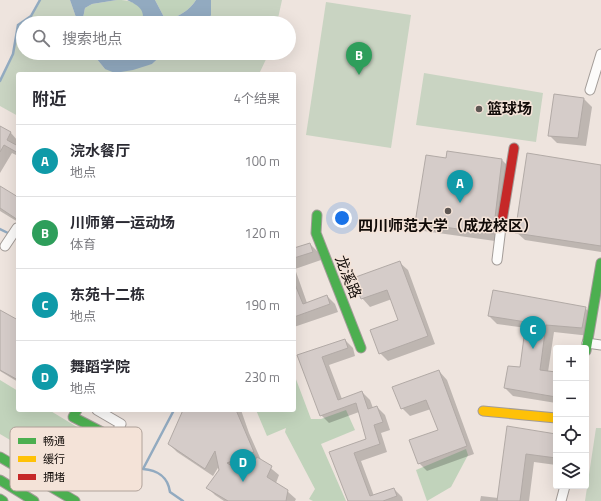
<!DOCTYPE html>
<html lang="zh">
<meta charset="utf-8">
<style>
body{margin:0;font-family:"Titillium Web","Noto Sans SC",sans-serif;background:#f2f2f3;color:#2b2b33}
.controls{position:absolute;right:12px;bottom:12px;display:grid;overflow:hidden;border-radius:4px;box-shadow:0 4px 16px #0002}
.controls button{width:36px;height:36px;display:grid;place-items:center;padding:0;border:0;border-bottom:1px solid #e1e1e2;background:#fff;color:#2b2b33;font:20px sans-serif}
.you{position:absolute;left:342px;top:218px;width:14px;height:14px;margin:-10px;border:3px solid #fff;border-radius:50%;background:#1a73e8;box-shadow:0 0 0 6px #1a73e833}
.badge{display:grid;place-items:center;width:26px;height:26px;border-radius:50%;background:#111827;color:#fff;font-size:13px;font-weight:700}
.pin{position:absolute;translate:-50% -33px;filter:drop-shadow(0 1px 2px #0008)}
.pin::after{content:'';position:absolute;top:21px;width:14px;height:12px;background:inherit;clip-path:polygon(0 0,100% 0,50% 100%)}
.list{margin:0;padding:0;list-style:none}
h2{display:flex;justify-content:space-between;align-items:center;height:52px;margin:0;padding:0 16px;font-size:17px}
h2 small{font-size:13px;font-weight:400;color:#7c7c81}
.list li{display:grid;grid-template-columns:26px 1fr auto;gap:12px;align-items:center;box-sizing:border-box;height:72px;padding:0 16px;border-top:1px solid #e1e1e2}
.list b{display:block;font-size:15px;white-space:nowrap}
.list p{margin:0;font-size:13px;white-space:nowrap;color:#7c7c81}
.list em{font-size:13px;font-style:normal;color:#7c7c81}
.icon{flex:none;width:22px;height:22px;fill:none;stroke:currentColor;stroke-width:2;stroke-linecap:round;stroke-linejoin:round}
.map{position:relative;flex:none;width:601px;height:501px;overflow:hidden}
.search{position:absolute;background:#fff;box-shadow:0 4px 16px #0002;left:16px;top:16px;width:280px;height:44px;display:flex;align-items:center;gap:10px;box-sizing:border-box;padding:0 14px;border-radius:22px;color:#7c7c81;font-size:15px}
.panel{position:absolute;background:#fff;box-shadow:0 4px 16px #0002;left:16px;top:72px;width:280px;height:340px;border-radius:4px}
.map>svg:first-child{display:block}
.green{fill:#c9d4c2}
.forest{fill:#c1d3bb}
.water{fill:#92aac0}
.shadow{fill:#0003;fill-rule:evenodd}
.lines{fill:none;stroke-linecap:round;stroke-linejoin:round}
.stream{stroke:#92aac0;stroke-width:2.5}
.building{fill:#d5ccc9;stroke:#b2aaa6}
.street-casing{stroke:#a39c98;stroke-width:11}
.fast-casing{stroke:#a39c98;stroke-width:11}
.slow-casing{stroke:#a39c98;stroke-width:11}
.jam-casing{stroke:#a39c98;stroke-width:11}
.street{stroke:#fcfbfa;stroke-width:9}
.fast{stroke:#4caf50;stroke-width:9}
.slow{stroke:#ffc107;stroke-width:9}
.jam{stroke:#c62828;stroke-width:9}
.poi-dot{fill:#5e5753;stroke:#f4e3d8;stroke-width:1.5}
.labels{text-anchor:middle;stroke-width:3;stroke-linejoin:round;paint-order:stroke}
.poi-label{font-size:15px;font-weight:bold;fill:#110b08;stroke:#f4e3d8;text-anchor:start}
.street-label{font-size:15px;fill:#110b08;stroke:#f4e3d8}
.key{fill:#f4e3d8;stroke:#b0a29a;stroke-width:1}
.key-label{font-size:11px;fill:#110b08}
</style>
<div class="map">
<svg width="601" height="501" viewBox="0 0 601 501">
<rect width="100%" height="100%" fill="#eee4de"/>
<g class="green">
<path d="M40,0H70L78,23H23V53H92L105,69L152,64L164,53H269L259,74H18V116L0,106V81L13,54L18,25L29,18Z"/>
<path d="M211,0H282L277,23H208L211,15Z"/>
<path d="M326,2L411,15L391,148L306,135Z"/>
<path d="M424,73L543,93L536,142L416,125Z"/>
<path d="M596,428H601V501H585Z"/>
</g>
<g class="forest">
<path d="M117,0C129,0 138,2 144,13L142,23H82L85,8L92,4Z"/>
<path d="M155,0H196C190,10 179,16 169,20L164,17Z"/>
<path d="M294,374L311,419H321L346,410L355,430L321,444L346,501H313L309,499L315,489L285,432L286,428L267,436L256,410H294Z"/>
<path d="M0,380L18,391V410H49L107,445L104,452L124,465L96,491L0,434Z"/>
<path d="M466,449L468,455L451,487L427,501L416,470Z"/>
</g>
<g class="water">
<path d="M70,0H117L92,4L85,8L82,23H78Z"/>
<path d="M127,0H155L164,17L169,20C179,16 190,10 196,0H211V15L208,23H142C146,10 138,5 127,0Z"/>
<path d="M92,53H96L103,59H108L126,53H164L152,64L133,70L115,73L105,69Z"/>
</g>
<g class="shadow">
<path d="M584,99L592,107L586,146L557,143L549,135Z"/>
<path d="M0,127L11,133L18,141L16,146L18,147V156L12,153L0,173Z"/>
<path d="M447,152L502,160L510,168L502,242L424,231L416,223L446,160Z"/>
<path d="M601,166V252L525,240L516,232Z"/>
<path d="M0,187L18,199V222L0,211Z"/>
<path d="M310,244L318,252L321,260L295,269L307,303L327,296L335,304L338,312L294,327V250Z"/>
<path d="M399,262L408,270L435,344L388,361L380,353L400,321L392,299L370,307L362,298Z"/>
<path d="M585,308L593,316L590,336L554,332L548,372L556,373V403L513,396L505,388L521,369L526,328L497,324L489,316Z"/>
<path d="M0,311L18,321V382L0,371Z"/>
<path d="M345,340L353,348L355,356L329,365L342,399L362,392L370,400L373,408L377,407L385,415L390,430L381,433L387,452L361,461L374,496L394,489L402,497L403,501H349L330,452L368,440L359,412L329,423L321,415L298,356Z"/>
<path d="M439,371L447,380L474,454L427,471L419,463L439,430L431,409L410,416L402,408Z"/>
<path d="M184,410H241L249,433L261,460L279,475L276,483L287,491L296,499L295,501H224L215,495L207,487L220,470L219,466L213,476L177,452L169,444ZM254,463L245,475L237,470Z"/>
<path d="M508,427L556,435V465L534,462L529,501H480L481,496L498,498Z"/>
</g>
<g class="lines">
<g class="stream">
<path d="M0,81L13,54L18,25L31,16L40,0"/>
<path d="M0,229L10,234"/>
<path d="M174,410L143,469C157,470 168,477 170,492L183,501"/>
</g>
</g>
<g class="building">
<path d="M554,94L584,98L578,138L548,136Z"/>
<path d="M0,126L11,132L7,140L18,146V153L4,145L0,152Z"/>
<path d="M447,151L502,159L494,226V234L415,223L426,155L446,158Z"/>
<path d="M527,153L601,165V246L515,233Z"/>
<path d="M0,186L18,197V220L0,208Z"/>
<path d="M310,243L313,252L294,258V248Z"/>
<path d="M400,261L428,336L379,354L370,330L398,320L387,290L361,299L353,278Z"/>
<path d="M294,282L303,304L327,295L330,304L294,317Z"/>
<path d="M493,290L586,307L582,328L546,325L540,370L556,372V397L504,388L508,366L520,367L526,322L488,316Z"/>
<path d="M0,310L18,320V380L0,370Z"/>
<path d="M345,339L348,348L322,357L338,400L362,391L368,409L377,406L383,422L374,425L380,444L354,453L370,496L394,488L397,496L383,501H348L329,452L366,439L356,403L320,416L297,355Z"/>
<path d="M439,370L467,446L418,464L409,440L438,430L426,400L401,409L392,387Z"/>
<path d="M183,410H236L254,452L227,463L245,474L257,457L272,466L267,477L288,490L286,501H228L206,488L219,470L215,451L205,469L168,444Z"/>
<path d="M507,426L556,434V458L526,454L520,501H497Z"/>
</g>
<g class="lines">
<defs>
<g id="street">
<path d="M590,90L601,54"/>
<path d="M5,246L17,228"/>
<path d="M497,260L501,227"/>
<path d="M587,343L601,345"/>
<path d="M97,410L121,424L114,437"/>
<path d="M561,501L565,486"/>
</g>
<g id="fast">
<path d="M317,215L316,233L361,348"/>
<path d="M586,351L601,263"/>
<path d="M77,410L73,417L133,448"/>
<path d="M0,457L75,501"/>
<path d="M0,480L34,501"/>
<path d="M0,499L3,501"/>
</g>
<path id="slow" d="M483,411L556,418"/>
<path id="jam" d="M501,227L514,148"/>
</defs>
<use href="#street" class="street-casing"/>
<use href="#fast" class="fast-casing"/>
<use href="#slow" class="slow-casing"/>
<use href="#jam" class="jam-casing"/>
<use href="#street" class="street"/>
<use href="#fast" class="fast"/>
<use href="#slow" class="slow"/>
<use href="#jam" class="jam"/>
</g>
<g class="poi-dot">
<circle cx="479" cy="109" r="4"/>
<circle cx="448" cy="211" r="4"/>
</g>
<g class="labels">
<g class="poi-label">
<text x="487" y="114">篮球场</text>
<text x="448" y="231" text-anchor="middle">四川师范大学（成龙校区）</text>
</g>
<g class="street-label">
<text transform="translate(348 277) rotate(68)" y="5">龙溪路</text>
</g>
</g>
<rect x="10" y="427" width="132" height="64" rx="6" class="key"/>
<rect x="18" y="438" width="18" height="6" fill="#4caf50"/>
<rect x="18" y="456" width="18" height="6" fill="#ffc107"/>
<rect x="18" y="474" width="18" height="6" fill="#c62828"/>
<g class="key-label">
<text x="43" y="445">畅通</text>
<text x="43" y="463">缓行</text>
<text x="43" y="481">拥堵</text>
</g>
</svg>
<div class="controls">
<button>+</button>
<button>−</button>
<button><svg class="icon" aria-label="locate" viewBox="0 0 24 24"><circle cx="12" cy="12" r="6"/><path d="M12 2v4M12 18v4M2 12h4M18 12h4"/></svg></button>
<button><svg class="icon" aria-label="layers" viewBox="0 0 24 24"><path d="M12 4l9 5-9 5-9-5zM3 14l9 5 9-5"/></svg></button>
</div>
<div class="you"></div>
<div class="pin badge" style="left:460px;top:203px;background:#0f9aa8">A</div>
<div class="pin badge" style="left:359px;top:75px;background:#2e9e5b">B</div>
<div class="pin badge" style="left:533px;top:349px;background:#0f9aa8">C</div>
<div class="pin badge" style="left:243px;top:482px;background:#0f9aa8">D</div>
<div class="search"><svg class="icon" aria-label="search" viewBox="0 0 24 24"><circle cx="10" cy="10" r="6"/><path d="M15 15l6 6"/></svg>搜索地点</div>
<section class="panel">
<h2>附近<small>4个结果</small></h2>
<ul class="list">
<li><span class="badge" style="background:#0f9aa8">A</span><div><b>浣水餐厅</b><p>地点</p></div><em>100 m</em></li>
<li><span class="badge" style="background:#2e9e5b">B</span><div><b>川师第一运动场</b><p>体育</p></div><em>120 m</em></li>
<li><span class="badge" style="background:#0f9aa8">C</span><div><b>东苑十二栋</b><p>地点</p></div><em>190 m</em></li>
<li><span class="badge" style="background:#0f9aa8">D</span><div><b>舞蹈学院</b><p>地点</p></div><em>230 m</em></li>
</ul>
</section>
</div>
